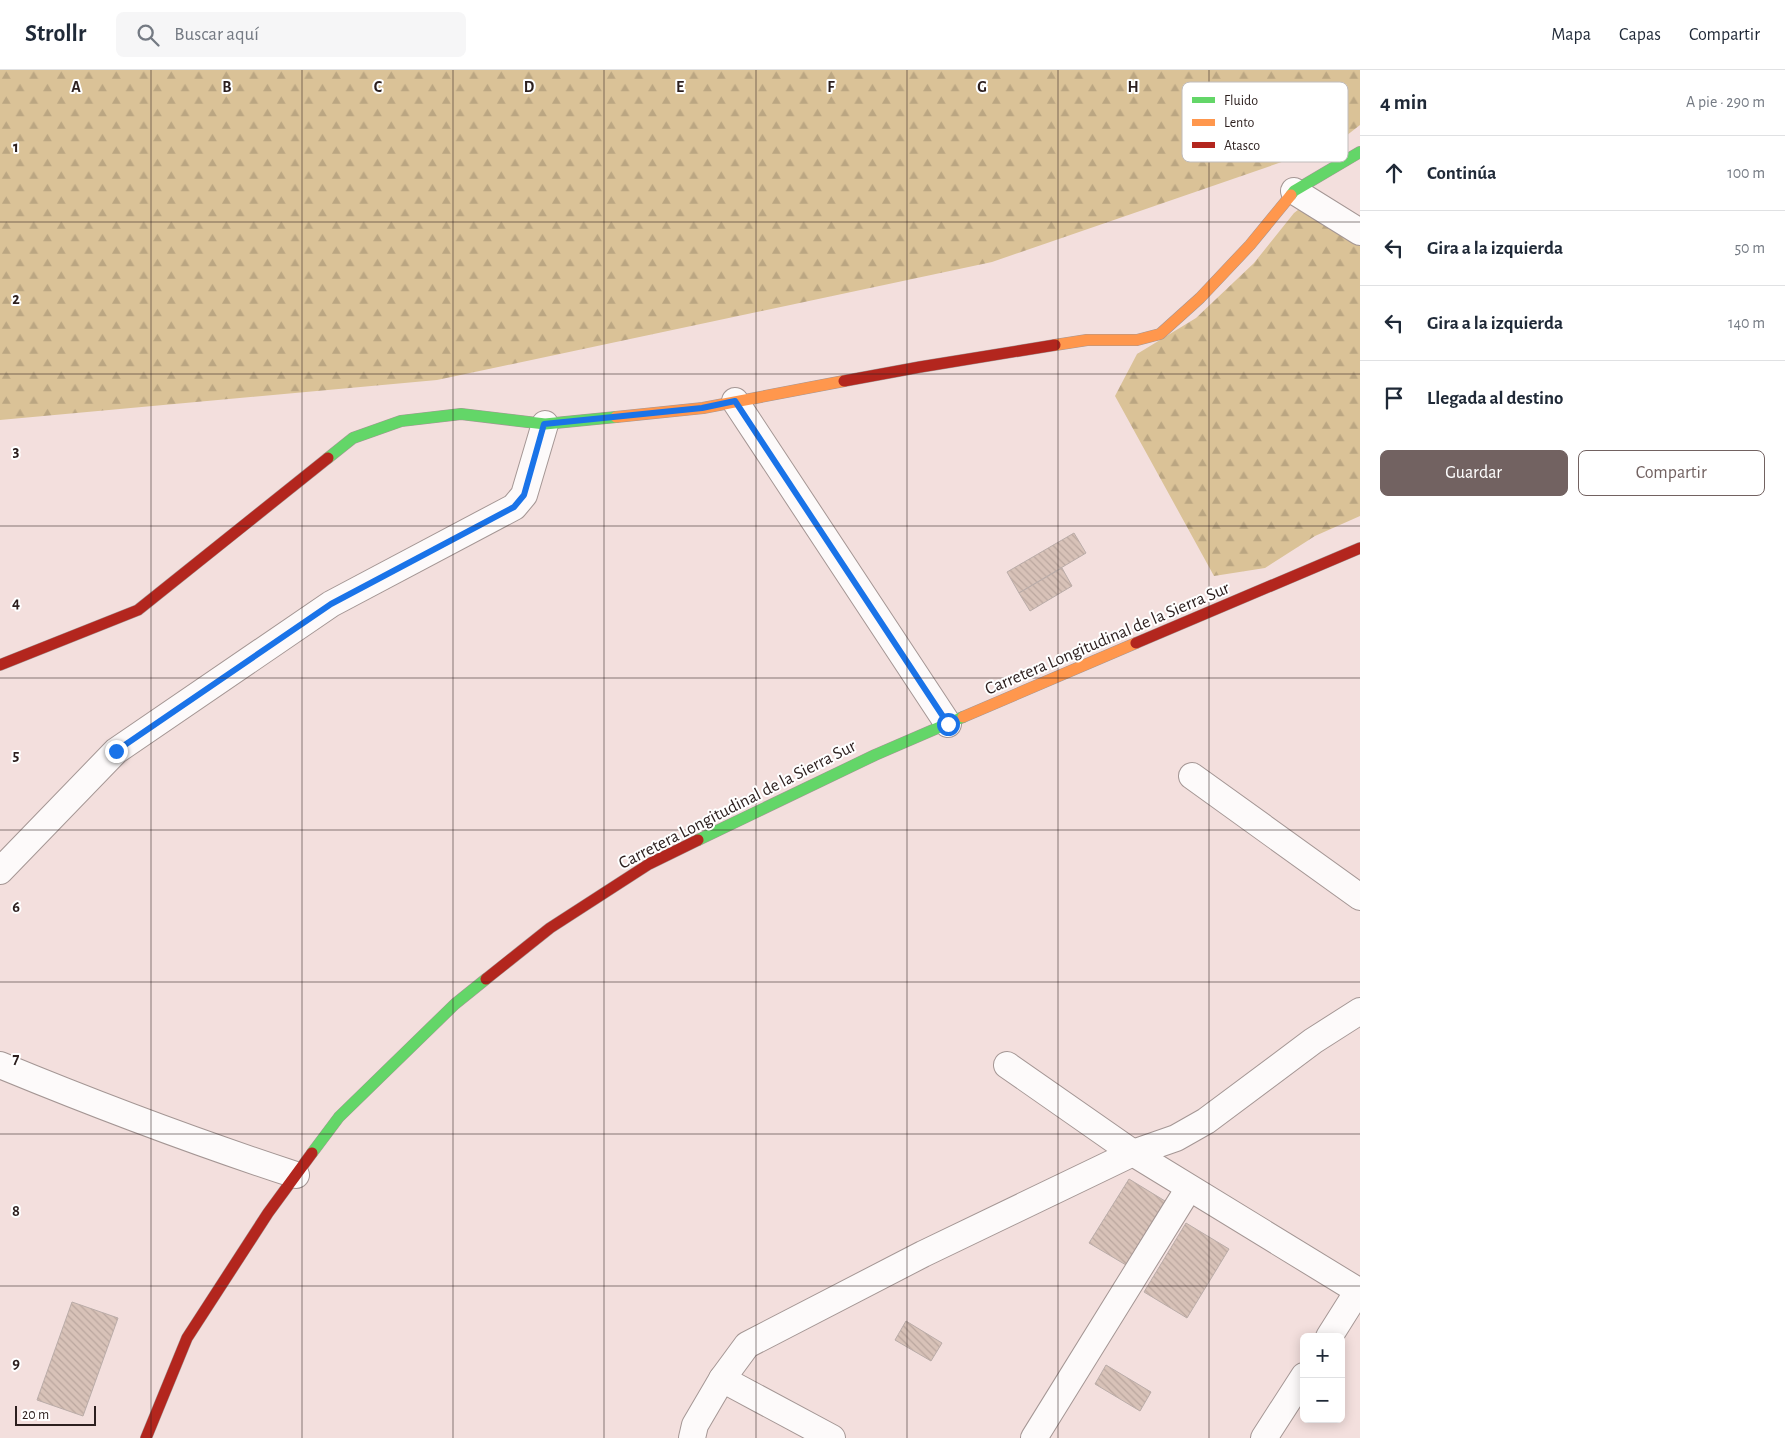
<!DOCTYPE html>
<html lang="es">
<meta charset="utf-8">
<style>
body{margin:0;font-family:"Alegreya Sans",sans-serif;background:#f6f6f7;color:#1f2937}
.controls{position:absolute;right:15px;bottom:15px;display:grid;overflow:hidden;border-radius:8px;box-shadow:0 2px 12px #0003}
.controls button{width:45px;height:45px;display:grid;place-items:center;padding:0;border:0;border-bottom:1px solid #e0e1e3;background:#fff;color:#1f2937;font:25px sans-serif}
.scale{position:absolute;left:15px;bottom:12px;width:81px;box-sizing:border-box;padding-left:5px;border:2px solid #2c1f1e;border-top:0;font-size:14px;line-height:18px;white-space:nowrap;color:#2c1f1e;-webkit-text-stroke:4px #fff;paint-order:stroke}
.stop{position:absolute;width:15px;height:15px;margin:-11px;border:4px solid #1a73e8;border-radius:50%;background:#fff}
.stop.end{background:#1a73e8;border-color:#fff;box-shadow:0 1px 5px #0008}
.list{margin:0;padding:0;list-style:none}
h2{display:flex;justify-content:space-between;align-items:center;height:65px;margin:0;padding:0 20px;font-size:21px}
h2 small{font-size:16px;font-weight:400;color:#747a83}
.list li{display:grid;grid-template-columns:32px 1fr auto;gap:15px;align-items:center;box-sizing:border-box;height:75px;padding:0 20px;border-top:1px solid #e0e1e3}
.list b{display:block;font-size:19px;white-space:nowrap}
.list em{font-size:16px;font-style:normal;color:#747a83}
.actions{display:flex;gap:10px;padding:15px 20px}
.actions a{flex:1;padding:11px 0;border:1px solid #726261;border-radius:8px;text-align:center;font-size:18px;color:#726261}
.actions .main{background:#726261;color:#fff}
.icon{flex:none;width:28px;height:28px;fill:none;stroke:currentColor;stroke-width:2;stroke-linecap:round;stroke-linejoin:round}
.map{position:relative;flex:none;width:1360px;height:1368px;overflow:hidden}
header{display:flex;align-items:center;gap:30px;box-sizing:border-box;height:70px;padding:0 25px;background:#fff;border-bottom:1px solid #e0e1e3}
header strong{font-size:24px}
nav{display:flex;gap:28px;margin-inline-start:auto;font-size:18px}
.search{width:350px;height:45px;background:#f6f6f7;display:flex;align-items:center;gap:12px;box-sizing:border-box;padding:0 18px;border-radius:8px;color:#747a83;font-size:19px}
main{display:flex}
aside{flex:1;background:#fff}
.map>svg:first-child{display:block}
.forest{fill:url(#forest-firs)}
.building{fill:url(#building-back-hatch);stroke:#baaca8}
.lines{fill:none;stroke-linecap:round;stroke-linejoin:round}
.street-casing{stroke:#a49694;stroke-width:28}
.fast-casing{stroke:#a49694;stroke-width:12}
.slow-casing{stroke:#a49694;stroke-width:12}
.jam-casing{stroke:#a49694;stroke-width:12}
.street{stroke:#fdfafa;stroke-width:26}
.fast{stroke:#63d668;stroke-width:11}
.slow{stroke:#ff974d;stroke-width:11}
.jam{stroke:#b3261e;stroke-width:11}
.route{stroke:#1a73e8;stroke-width:6}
.grid{fill:none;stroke:#2c1f1e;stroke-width:1;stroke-opacity:0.55}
.labels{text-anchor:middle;stroke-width:4;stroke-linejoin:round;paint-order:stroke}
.street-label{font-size:18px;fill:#2c1f1e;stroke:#fff}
.key{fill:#fff;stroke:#c0bcbc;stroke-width:1}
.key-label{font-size:14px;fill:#2c1f1e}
.grid-label{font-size:16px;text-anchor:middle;font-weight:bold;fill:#2c1f1e;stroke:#fff;stroke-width:4;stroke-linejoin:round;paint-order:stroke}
</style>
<header>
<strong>Strollr</strong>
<div class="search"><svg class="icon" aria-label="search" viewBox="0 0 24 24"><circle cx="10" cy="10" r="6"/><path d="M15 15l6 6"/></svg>Buscar aquí</div>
<nav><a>Mapa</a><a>Capas</a><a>Compartir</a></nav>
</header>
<main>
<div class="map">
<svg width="1360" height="1368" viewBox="0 0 1360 1368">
<defs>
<pattern id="forest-firs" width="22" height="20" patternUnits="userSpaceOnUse" patternTransform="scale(1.25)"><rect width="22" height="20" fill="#dac297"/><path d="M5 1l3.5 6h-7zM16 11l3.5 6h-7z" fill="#bba682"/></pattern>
<pattern id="building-back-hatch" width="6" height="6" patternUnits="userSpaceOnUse" patternTransform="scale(1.25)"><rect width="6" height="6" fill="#d8c2b8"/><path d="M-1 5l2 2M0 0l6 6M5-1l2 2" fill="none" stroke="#baa69e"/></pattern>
</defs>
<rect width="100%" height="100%" fill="#f3dfdd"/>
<g class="forest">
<path d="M0,0H1360V55L1337,73L992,192L437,310L0,350Z"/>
<path d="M1316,126L1360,153V446L1315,466L1265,498L1214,506L1115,326L1137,284L1196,248L1254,193L1294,143Z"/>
</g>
<g class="building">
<path d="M1074,463L1086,483L1019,523L1007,502Z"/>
<path d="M1062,498L1072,516L1030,541L1019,523Z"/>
<path d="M1129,1109L1165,1131L1126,1195L1089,1173Z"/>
<path d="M1186,1153L1229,1179L1187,1248L1144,1222Z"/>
<path d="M72,1232L118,1248L83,1346L37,1330Z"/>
<path d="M906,1251L942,1273L931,1291L895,1270Z"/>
<path d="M1106,1295L1151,1322L1140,1341L1095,1314Z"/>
</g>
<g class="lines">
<defs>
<g id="street">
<path d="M1294,121L1360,162"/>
<path d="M735,331L948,654"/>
<path d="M1192,706L1360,827"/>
<path d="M0,801L116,681L331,534L514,437L524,425L545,354"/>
<path d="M0,995C97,1035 195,1072 296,1105"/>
<path d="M1007,995L1133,1083L1360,1222"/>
<path d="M1329,1267L1358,1221"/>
<path d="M722,1309L832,1368"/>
<path d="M692,1368L695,1355L722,1309L747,1275L923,1184L1133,1083L1176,1068L1206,1051L1313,971L1360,941"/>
<path d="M1034,1368L1189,1118"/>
<path d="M1264,1368L1304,1306"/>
</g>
<g id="fast">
<path d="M1291,125L1294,121L1360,82"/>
<path d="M328,388L353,368L401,351L461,344L545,354L616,347"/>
<path d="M698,770L875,685L963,647"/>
<path d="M312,1083L339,1047L455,934L486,909"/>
</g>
<g id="slow">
<path d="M1055,275L1087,270H1137L1160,264L1200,228L1250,175L1291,125"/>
<path d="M616,347L703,338L844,311"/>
<path d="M963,647L1136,573"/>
</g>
<g id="jam">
<path d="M844,311L920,297L1055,275"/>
<path d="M1136,573L1360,478"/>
<path d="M0,595L138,540L328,388"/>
<path d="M486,909L550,858L649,794L698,770"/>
<path d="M146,1368L187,1268L268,1143L312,1083"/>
</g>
</defs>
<use href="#street" class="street-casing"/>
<use href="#fast" class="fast-casing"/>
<use href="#slow" class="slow-casing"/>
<use href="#jam" class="jam-casing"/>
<use href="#street" class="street"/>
<use href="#fast" class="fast"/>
<use href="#slow" class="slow"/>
<use href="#jam" class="jam"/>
</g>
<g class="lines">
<path class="route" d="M116,681L331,534L514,437L524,425L544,354L702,338L735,331L948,654"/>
</g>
<path class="grid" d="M151,0V1368M302,0V1368M453,0V1368M604,0V1368M756,0V1368M907,0V1368M1058,0V1368M1209,0V1368M0,152H1360M0,304H1360M0,456H1360M0,608H1360M0,760H1360M0,912H1360M0,1064H1360M0,1216H1360"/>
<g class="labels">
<g class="street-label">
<text transform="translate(1107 568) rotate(-23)" y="6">Carretera Longitudinal de la Sierra Sur</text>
<text transform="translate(737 734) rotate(-27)" y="6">Carretera Longitudinal de la Sierra Sur</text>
</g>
</g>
<rect x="1182" y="12" width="166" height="80" rx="8" class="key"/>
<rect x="1192" y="27" width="23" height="6" fill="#63d668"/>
<rect x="1192" y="49" width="23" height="7" fill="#ff974d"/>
<rect x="1192" y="72" width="23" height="6" fill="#b3261e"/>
<g class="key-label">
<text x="1224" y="35">Fluido</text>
<text x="1224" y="57">Lento</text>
<text x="1224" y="80">Atasco</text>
</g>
<g class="grid-label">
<text x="76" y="22">A</text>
<text x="227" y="22">B</text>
<text x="378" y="22">C</text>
<text x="529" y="22">D</text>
<text x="680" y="22">E</text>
<text x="831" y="22">F</text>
<text x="982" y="22">G</text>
<text x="1133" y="22">H</text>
<text x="16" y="82">1</text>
<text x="16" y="234">2</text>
<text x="16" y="386">3</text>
<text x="16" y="538">4</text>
<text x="16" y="690">5</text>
<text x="16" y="842">6</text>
<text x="16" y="994">7</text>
<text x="16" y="1146">8</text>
<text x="16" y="1298">9</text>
</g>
</svg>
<div class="controls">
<button>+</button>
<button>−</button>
</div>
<div class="scale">20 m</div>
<div class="stop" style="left:948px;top:654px"></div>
<div class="stop end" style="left:116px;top:681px"></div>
</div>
<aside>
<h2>4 min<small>A pie · 290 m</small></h2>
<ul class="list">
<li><svg class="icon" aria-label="ahead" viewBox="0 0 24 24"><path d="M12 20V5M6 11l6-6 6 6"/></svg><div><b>Continúa</b></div><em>100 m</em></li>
<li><svg class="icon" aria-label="left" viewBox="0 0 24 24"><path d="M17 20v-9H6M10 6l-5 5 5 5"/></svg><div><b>Gira a la izquierda</b></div><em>50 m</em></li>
<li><svg class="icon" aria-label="left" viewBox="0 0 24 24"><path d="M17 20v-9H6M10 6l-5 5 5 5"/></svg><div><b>Gira a la izquierda</b></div><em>140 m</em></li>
<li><svg class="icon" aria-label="arrive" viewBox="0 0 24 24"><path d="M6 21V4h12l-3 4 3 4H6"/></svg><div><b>Llegada al destino</b></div></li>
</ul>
<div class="actions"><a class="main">Guardar</a><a>Compartir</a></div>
</aside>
</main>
